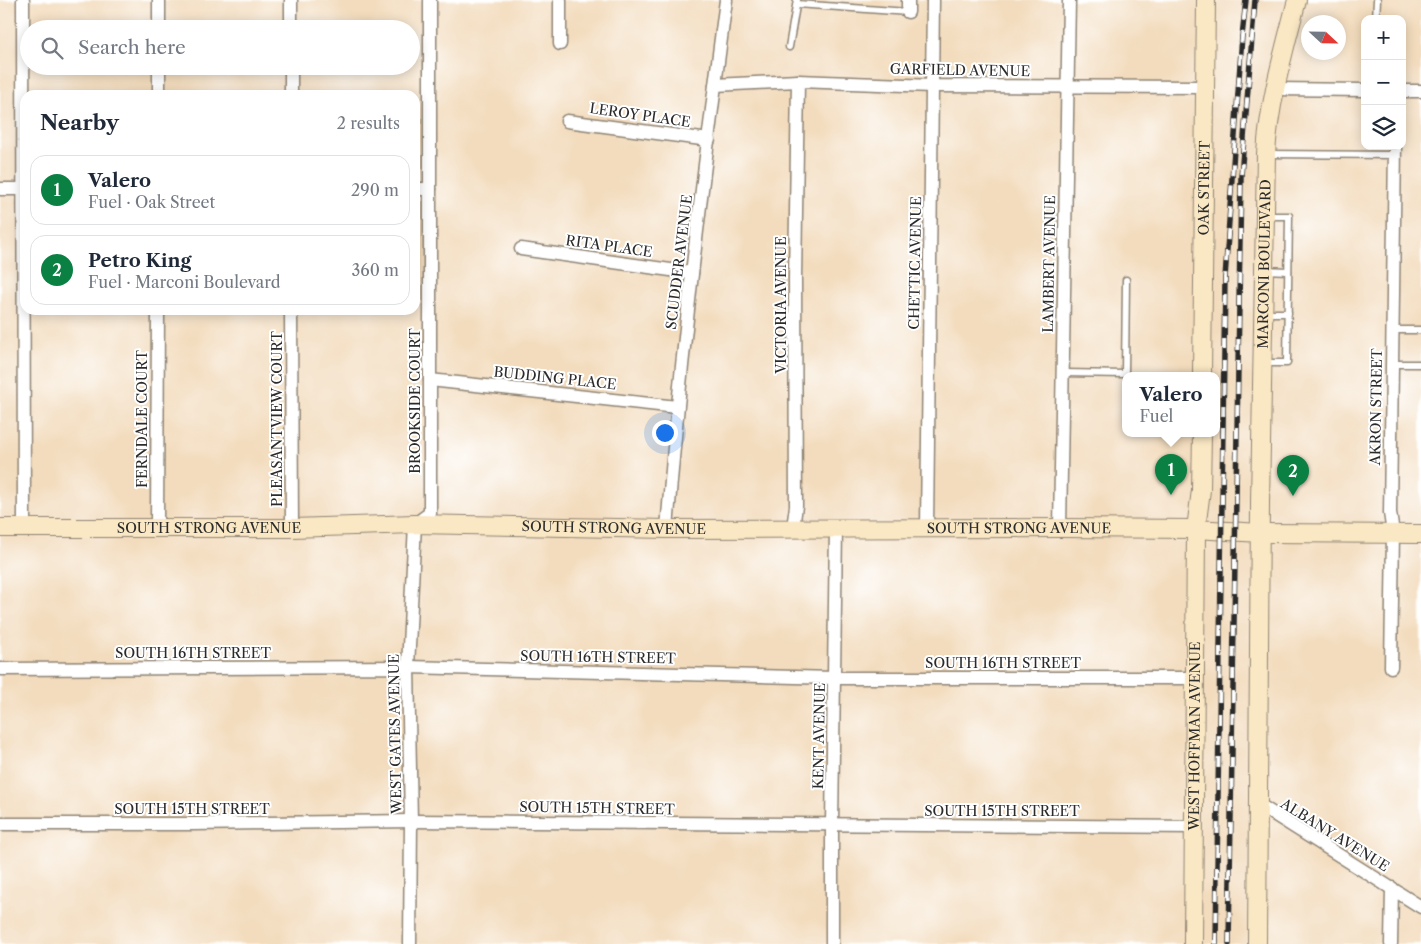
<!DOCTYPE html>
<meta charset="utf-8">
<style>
body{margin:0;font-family:"Libre Caslon Text",serif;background:#f2f2f3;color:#1f2937}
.controls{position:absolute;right:15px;top:15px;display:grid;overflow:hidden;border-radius:10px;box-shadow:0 2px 12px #0003}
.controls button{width:45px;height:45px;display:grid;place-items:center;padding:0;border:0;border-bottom:1px solid #e0e1e3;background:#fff;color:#1f2937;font:25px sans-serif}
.compass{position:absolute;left:1301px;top:15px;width:45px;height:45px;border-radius:50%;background:#fff;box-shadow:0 2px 12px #0003;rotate:112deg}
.you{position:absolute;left:664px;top:432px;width:18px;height:18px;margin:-12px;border:4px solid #fff;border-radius:50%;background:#1a73e8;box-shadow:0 0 0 8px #1a73e833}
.badge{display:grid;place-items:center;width:32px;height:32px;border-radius:50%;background:#0b8043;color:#fff;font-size:16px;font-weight:700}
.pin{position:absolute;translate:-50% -41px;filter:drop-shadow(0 1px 2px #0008)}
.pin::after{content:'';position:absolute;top:26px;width:18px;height:15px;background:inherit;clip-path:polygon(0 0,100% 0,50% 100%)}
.popup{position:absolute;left:1122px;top:372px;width:98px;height:65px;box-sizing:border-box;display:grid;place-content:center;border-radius:10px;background:#fff;filter:drop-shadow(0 1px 4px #0005);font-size:16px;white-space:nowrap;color:#747a83}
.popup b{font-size:19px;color:#1f2937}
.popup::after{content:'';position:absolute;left:50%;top:100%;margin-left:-10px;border:10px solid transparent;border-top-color:#fff}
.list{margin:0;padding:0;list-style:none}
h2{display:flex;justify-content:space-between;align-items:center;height:65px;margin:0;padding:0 20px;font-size:21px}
h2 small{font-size:16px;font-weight:400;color:#747a83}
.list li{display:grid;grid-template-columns:32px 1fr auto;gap:15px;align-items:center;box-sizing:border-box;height:70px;margin:0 10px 10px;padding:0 10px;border:1px solid #e0e1e3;border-radius:15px}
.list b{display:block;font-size:19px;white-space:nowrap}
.list p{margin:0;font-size:16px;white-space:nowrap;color:#747a83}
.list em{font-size:16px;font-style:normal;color:#747a83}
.icon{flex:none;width:28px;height:28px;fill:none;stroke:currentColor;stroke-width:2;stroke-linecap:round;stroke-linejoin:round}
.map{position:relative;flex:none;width:1421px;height:944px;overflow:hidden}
.search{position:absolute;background:#fff;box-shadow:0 2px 12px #0003;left:20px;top:20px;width:400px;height:55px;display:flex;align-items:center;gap:12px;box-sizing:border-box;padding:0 18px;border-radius:28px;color:#747a83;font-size:19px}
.panel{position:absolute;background:#fff;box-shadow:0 2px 12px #0003;left:20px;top:90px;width:400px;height:225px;border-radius:15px}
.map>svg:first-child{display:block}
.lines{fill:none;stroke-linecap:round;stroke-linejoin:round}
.lane-casing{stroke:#8f8474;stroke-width:9}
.street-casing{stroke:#8f8474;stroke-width:15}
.secondary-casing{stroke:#8f8474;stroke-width:20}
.lane{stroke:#fff;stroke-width:6}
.street{stroke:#fff;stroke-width:12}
.secondary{stroke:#fae7c3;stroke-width:18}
.rail-casing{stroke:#2b2b2b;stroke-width:5.5}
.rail{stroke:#fff;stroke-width:4;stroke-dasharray:11;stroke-linecap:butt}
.labels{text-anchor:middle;stroke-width:4;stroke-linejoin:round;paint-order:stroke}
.street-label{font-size:14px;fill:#2b2b2b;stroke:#fff}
</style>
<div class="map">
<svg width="1421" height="944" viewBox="0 0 1421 944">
<rect width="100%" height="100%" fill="#fff"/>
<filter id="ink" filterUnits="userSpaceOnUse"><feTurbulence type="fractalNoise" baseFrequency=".02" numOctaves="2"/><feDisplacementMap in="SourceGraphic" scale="10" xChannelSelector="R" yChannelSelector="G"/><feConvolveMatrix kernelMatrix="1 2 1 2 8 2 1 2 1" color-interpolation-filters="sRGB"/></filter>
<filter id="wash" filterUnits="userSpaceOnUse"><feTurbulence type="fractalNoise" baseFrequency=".0096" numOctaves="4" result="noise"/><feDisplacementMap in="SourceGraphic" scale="20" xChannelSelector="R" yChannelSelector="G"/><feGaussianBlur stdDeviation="1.12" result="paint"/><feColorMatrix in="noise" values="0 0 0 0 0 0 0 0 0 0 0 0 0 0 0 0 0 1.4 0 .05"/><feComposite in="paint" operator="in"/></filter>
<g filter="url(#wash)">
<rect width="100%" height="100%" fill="#f3dcbd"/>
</g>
<g filter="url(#ink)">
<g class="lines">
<defs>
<g id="lane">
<path d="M797,4L908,12"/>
<path d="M1376,19L1377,0"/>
<path d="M789,47L797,0"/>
<path d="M1267,154L1395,155"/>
<path d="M1264,270L1288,271"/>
<path d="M1264,313H1288"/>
<path d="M1392,330H1421"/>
<path d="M1263,363H1287L1289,216H1267"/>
<path d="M1392,364H1421"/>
<path d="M1063,373L1125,374L1126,280"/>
</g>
<g id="street">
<path d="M23,0L24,529"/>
<path d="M291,0V29"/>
<path d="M560,0V44"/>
<path d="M908,12V0"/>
<path d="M159,29V0"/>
<path d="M291,66V95"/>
<path d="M715,85L798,81L932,86L1205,87"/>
<path d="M1275,89L1365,90"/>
<path d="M1402,91H1421"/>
<path d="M159,95V66"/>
<path d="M567,121L709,140"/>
<path d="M0,189H25"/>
<path d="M415,189H430"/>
<path d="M521,249L692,273"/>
<path d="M291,310L292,528"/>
<path d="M430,380L677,407"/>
<path d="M927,527L933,0"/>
<path d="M157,528L158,310"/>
<path d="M793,528L796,506L795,279L798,81"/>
<path d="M1060,528L1069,0"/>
<path d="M667,529C681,352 703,176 726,0"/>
<path d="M1391,667L1393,533L1390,513L1395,146"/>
<path d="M0,669L408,667L834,678H1195"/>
<path d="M1258,804L1421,907"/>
<path d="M0,824H193L411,821L1195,827"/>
<path d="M410,944L411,821L408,667L415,524L430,513V0"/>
<path d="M832,944V825L836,528"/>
<path d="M1391,944L1392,888"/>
</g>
<g id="secondary">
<path id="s1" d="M1202,376L1206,0"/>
<path id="s2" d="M0,528H292L415,524L667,529L1060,528L1196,529L1260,533L1421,534"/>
<path id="s3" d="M1193,944L1196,529L1201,490L1202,434"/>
<path id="s4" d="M1257,944L1260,503L1266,154C1269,102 1284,51 1297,0"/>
</g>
</defs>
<use href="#lane" class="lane-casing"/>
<use href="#street" class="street-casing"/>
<use href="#secondary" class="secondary-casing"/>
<use href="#lane" class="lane"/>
<use href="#street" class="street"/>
<use href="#secondary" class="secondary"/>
<defs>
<g id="rail">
<path d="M1216,944L1225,278L1242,36L1246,0"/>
<path d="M1229,944L1241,176L1255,0"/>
</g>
</defs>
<use href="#rail" class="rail-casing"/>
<use href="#rail" class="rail"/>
</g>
</g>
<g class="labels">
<g class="street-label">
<text transform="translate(960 70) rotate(1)" y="5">GARFIELD AVENUE</text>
<text transform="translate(640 115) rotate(8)" y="5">LEROY PLACE</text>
<text dy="5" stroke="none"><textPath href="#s1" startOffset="188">OAK STREET</textPath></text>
<text transform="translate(609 246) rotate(8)" y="5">RITA PLACE</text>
<text transform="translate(679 262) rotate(-83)" y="5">SCUDDER AVENUE</text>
<text transform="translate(915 263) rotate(-89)" y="5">CHETTIC AVENUE</text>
<text transform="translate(1049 264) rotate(-89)" y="5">LAMBERT AVENUE</text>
<text dy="5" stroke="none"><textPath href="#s4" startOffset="680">MARCONI BOULEVARD</textPath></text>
<text transform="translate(781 305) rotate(-90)" y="5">VICTORIA AVENUE</text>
<text transform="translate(555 378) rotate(6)" y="5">BUDDING PLACE</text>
<text transform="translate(415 401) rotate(-90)" y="5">BROOKSIDE COURT</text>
<text transform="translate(1376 407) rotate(-89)" y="5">AKRON STREET</text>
<text transform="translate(142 419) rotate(-90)" y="5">FERNDALE COURT</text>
<text transform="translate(277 419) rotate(-90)" y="5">PLEASANTVIEW COURT</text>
<text dy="5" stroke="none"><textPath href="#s2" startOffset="614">SOUTH STRONG AVENUE</textPath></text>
<text dy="5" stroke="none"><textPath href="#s2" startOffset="209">SOUTH STRONG AVENUE</textPath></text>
<text dy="5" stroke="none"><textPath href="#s2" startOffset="1019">SOUTH STRONG AVENUE</textPath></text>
<text x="193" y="658">SOUTH 16TH STREET</text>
<text transform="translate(598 657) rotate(1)" y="5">SOUTH 16TH STREET</text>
<text x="1003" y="668">SOUTH 16TH STREET</text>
<text transform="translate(395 734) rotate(-91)" y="5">WEST GATES AVENUE</text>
<text transform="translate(819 736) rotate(-89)" y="5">KENT AVENUE</text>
<text dy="5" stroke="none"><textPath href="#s3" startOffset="208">WEST HOFFMAN AVENUE</textPath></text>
<text transform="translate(597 808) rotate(1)" y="5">SOUTH 15TH STREET</text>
<text x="192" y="814">SOUTH 15TH STREET</text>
<text x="1002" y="816">SOUTH 15TH STREET</text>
<text transform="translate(1335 835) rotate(32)" y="5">ALBANY AVENUE</text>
</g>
</g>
</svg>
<div class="controls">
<button>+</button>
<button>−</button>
<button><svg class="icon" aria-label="layers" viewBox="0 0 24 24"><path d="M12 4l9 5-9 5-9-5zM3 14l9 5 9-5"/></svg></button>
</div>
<svg class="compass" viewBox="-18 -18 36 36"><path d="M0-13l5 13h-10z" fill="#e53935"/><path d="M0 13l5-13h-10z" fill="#747a83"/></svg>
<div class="you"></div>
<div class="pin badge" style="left:1171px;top:495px">1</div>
<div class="popup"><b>Valero</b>Fuel</div>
<div class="pin badge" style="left:1293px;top:496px">2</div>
<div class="search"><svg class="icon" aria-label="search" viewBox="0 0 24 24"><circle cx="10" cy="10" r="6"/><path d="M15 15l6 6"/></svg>Search here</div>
<section class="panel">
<h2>Nearby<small>2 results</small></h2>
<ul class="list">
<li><span class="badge">1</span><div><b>Valero</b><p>Fuel · Oak Street</p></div><em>290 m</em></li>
<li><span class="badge">2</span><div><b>Petro King</b><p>Fuel · Marconi Boulevard</p></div><em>360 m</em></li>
</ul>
</section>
</div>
